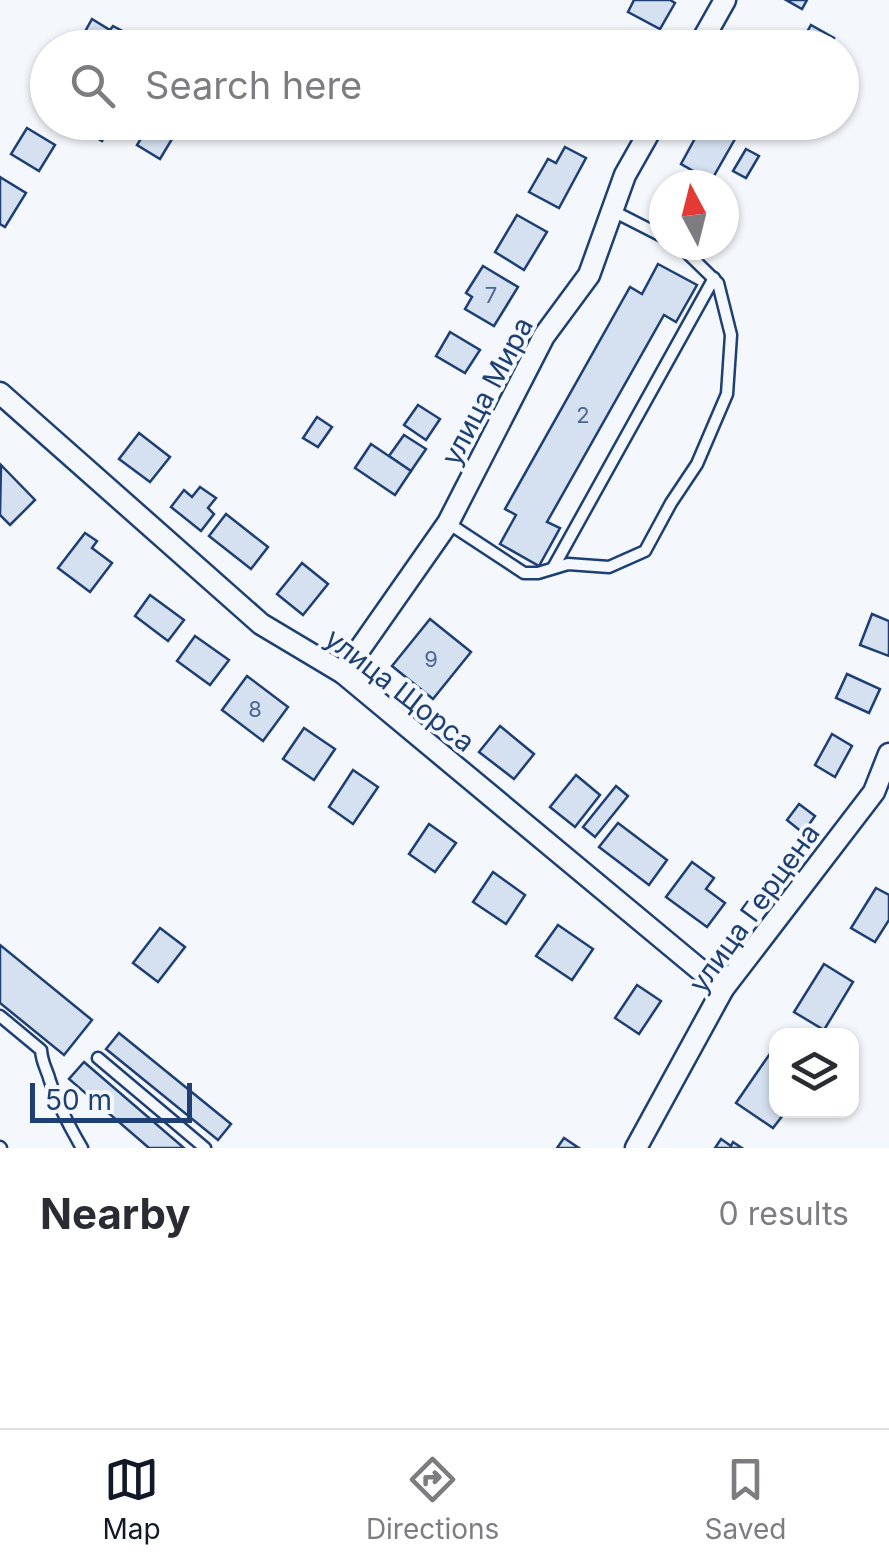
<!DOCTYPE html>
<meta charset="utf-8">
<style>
body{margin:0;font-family:Inter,sans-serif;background:#f2f2f3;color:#2b2b33}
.controls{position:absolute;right:30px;bottom:30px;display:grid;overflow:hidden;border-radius:20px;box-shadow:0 2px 8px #0004}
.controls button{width:90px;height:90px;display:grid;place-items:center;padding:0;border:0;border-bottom:2px solid #e1e1e2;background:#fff;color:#2b2b33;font:50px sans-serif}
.compass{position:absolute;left:649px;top:170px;width:90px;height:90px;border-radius:50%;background:#fff;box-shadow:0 2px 8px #0004;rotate:353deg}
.scale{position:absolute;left:30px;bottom:25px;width:162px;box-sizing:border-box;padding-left:10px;border:5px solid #1d3f73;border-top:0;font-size:28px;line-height:35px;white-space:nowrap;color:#1d3f73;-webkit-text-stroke:8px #f4f7fb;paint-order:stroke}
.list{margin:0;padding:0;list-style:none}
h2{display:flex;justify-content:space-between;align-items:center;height:130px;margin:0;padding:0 40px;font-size:42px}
h2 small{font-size:32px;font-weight:400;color:#7c7c81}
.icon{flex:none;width:55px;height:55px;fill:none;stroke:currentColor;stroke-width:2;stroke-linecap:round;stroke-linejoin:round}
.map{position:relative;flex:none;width:889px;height:1148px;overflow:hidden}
.search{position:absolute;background:#fff;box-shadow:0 2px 8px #0004;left:30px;right:30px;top:30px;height:110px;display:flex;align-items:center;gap:25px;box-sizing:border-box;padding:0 35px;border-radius:55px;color:#7c7c81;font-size:38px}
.sheet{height:280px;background:#fff}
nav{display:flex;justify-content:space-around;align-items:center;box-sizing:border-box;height:140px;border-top:2px solid #e1e1e2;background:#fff;font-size:28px;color:#7c7c81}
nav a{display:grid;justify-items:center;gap:5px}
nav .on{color:#111827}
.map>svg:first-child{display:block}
.building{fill:#d5e0f0;stroke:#1d3f73;stroke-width:2.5}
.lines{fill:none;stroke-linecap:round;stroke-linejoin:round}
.service-casing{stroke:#1d3f73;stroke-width:15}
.minor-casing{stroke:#1d3f73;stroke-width:25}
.service{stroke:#f4f7fb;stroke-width:10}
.minor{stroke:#f4f7fb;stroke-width:20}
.labels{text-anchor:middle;stroke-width:8;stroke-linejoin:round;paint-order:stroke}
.number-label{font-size:22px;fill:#4b6792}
.street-label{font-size:28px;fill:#1d3f73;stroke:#f4f7fb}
</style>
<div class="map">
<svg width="889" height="1148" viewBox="0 0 889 1148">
<rect width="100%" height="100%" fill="#f4f7fb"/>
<g class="building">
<path d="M634,0H670L675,3L660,29L628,12Z"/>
<path d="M786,0H807L802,9Z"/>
<path d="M92,19L110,30L113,26L132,36L125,48L77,46Z"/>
<path d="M811,25L834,38L829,48L799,46Z"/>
<path d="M69,122H112L102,141Z"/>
<path d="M151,122L181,124L160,159L137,145Z"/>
<path d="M704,122L735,139L711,181L681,164Z"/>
<path d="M27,128L55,145L39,171L11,154Z"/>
<path d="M565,147L586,158L559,208L529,192L548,159L556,163Z"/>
<path d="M746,149L759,156L746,178L733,171Z"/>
<path d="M0,177L26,193L5,227L0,224Z"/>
<path d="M517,215L547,232L524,270L495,252Z"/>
<path d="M658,264L697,285L676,322L664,315L547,522L560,528L539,566L500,544L516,515L505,509L630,287L642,294Z"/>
<path d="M483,266L518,287L494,326L465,309L472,297L466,293Z"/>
<path d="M450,332L480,350L465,373L436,356Z"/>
<path d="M418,405L440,419L426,440L404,425Z"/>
<path d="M317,417L332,427L318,447L303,438Z"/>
<path d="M139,433L170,457L150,482L119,459Z"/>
<path d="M404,435L426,449L411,471L389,456Z"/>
<path d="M371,444L411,471L395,495L355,468Z"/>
<path d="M1,465L35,500L10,525L0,515Z"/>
<path d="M200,487L216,498L208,508L214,514L201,531L171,507L184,490L192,497Z"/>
<path d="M226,514L268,547L251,569L209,536Z"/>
<path d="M85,533L97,541L92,548L112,563L90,592L58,568Z"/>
<path d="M302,563L328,584L303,615L277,594Z"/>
<path d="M150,595L184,620L168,641L135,616Z"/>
<path d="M872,614L889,621V656L860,645Z"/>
<path d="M430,619L471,652L433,699L392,666Z"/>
<path d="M195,636L229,660L210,685L177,661Z"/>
<path d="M847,674L880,689L869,713L836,698Z"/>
<path d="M247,676L288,707L263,741L222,710Z"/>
<path d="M500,726L534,754L514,779L479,752Z"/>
<path d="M304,728L335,749L314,780L283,759Z"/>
<path d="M832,734L852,746L835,777L815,765Z"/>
<path d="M353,770L378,787L353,824L329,807Z"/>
<path d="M576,775L600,795L575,827L550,807Z"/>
<path d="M616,786L628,796L595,837L583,827Z"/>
<path d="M799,804L815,816L803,833L787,820Z"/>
<path d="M618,823L667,860L649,885L599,847Z"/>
<path d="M429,824L456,843L435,872L409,854Z"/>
<path d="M692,862L714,878L706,889L725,903L707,927L666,897Z"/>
<path d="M493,872L525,895L506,924L473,902Z"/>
<path d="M876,888L889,895V920L875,942L851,928Z"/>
<path d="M558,925L593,949L572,980L536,956Z"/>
<path d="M160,928L185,947L158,982L133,963Z"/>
<path d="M0,945L92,1020L64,1055L0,1003Z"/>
<path d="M824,964L853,982L824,1030L794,1012Z"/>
<path d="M637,985L661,1001L639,1034L615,1018Z"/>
<path d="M119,1033L231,1124L218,1140L106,1049Z"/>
<path d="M769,1055L776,1061V1110L783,1115L773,1128L736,1103Z"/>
<path d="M84,1062L184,1148H149L69,1079Z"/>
<path d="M564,1138L579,1148H557Z"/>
<path d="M721,1139L731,1146L733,1142L742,1148H715Z"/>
</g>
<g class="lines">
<defs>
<g id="service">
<path d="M613,211L664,237"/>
<path d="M448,523L524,573H538L568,564L609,567L645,551L671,503L697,464L727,394L731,335L718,283L679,245"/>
<path d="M553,568L714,278"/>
<path d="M0,1016L41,1050C42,1064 47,1069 50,1081C58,1105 69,1126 82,1148"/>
<path d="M98,1058L205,1148"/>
<path d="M0,1147L1,1148"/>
</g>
<g id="minor">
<path d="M698,48L725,0"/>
<path d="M0,393L261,624L343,673L723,989"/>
<path d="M343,673L448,523L544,336L589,275L625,175L655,122"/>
<path d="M636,1148L723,989L874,792L889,754"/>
</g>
</defs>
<use href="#service" class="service-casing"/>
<use href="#minor" class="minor-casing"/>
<use href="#service" class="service"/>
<use href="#minor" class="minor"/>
</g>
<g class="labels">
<g class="number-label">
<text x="491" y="303">7</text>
<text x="583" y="423">2</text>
<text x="431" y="667">9</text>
<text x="255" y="717">8</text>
</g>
<g class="street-label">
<text transform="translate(487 391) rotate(-62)" y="10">улица Мира</text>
<text transform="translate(400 690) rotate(38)" y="10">улица Щорса</text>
<text transform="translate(754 908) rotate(-54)" y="10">улица Герцена</text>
</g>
</g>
</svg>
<div class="controls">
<button><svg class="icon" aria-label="layers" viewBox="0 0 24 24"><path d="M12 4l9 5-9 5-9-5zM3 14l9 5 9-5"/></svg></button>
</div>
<svg class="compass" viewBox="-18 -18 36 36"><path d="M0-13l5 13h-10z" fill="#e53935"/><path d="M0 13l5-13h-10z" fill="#7c7c81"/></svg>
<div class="scale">50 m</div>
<div class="search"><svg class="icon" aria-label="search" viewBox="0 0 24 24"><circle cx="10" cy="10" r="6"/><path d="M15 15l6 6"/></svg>Search here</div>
</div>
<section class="sheet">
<h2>Nearby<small>0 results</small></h2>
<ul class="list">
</ul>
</section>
<nav>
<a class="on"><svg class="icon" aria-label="map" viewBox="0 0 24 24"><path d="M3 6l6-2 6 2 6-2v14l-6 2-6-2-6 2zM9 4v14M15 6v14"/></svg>Map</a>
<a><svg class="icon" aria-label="directions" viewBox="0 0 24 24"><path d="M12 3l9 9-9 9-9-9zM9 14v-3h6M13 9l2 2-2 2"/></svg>Directions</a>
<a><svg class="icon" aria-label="saved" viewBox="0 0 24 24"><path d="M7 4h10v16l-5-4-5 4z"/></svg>Saved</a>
</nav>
